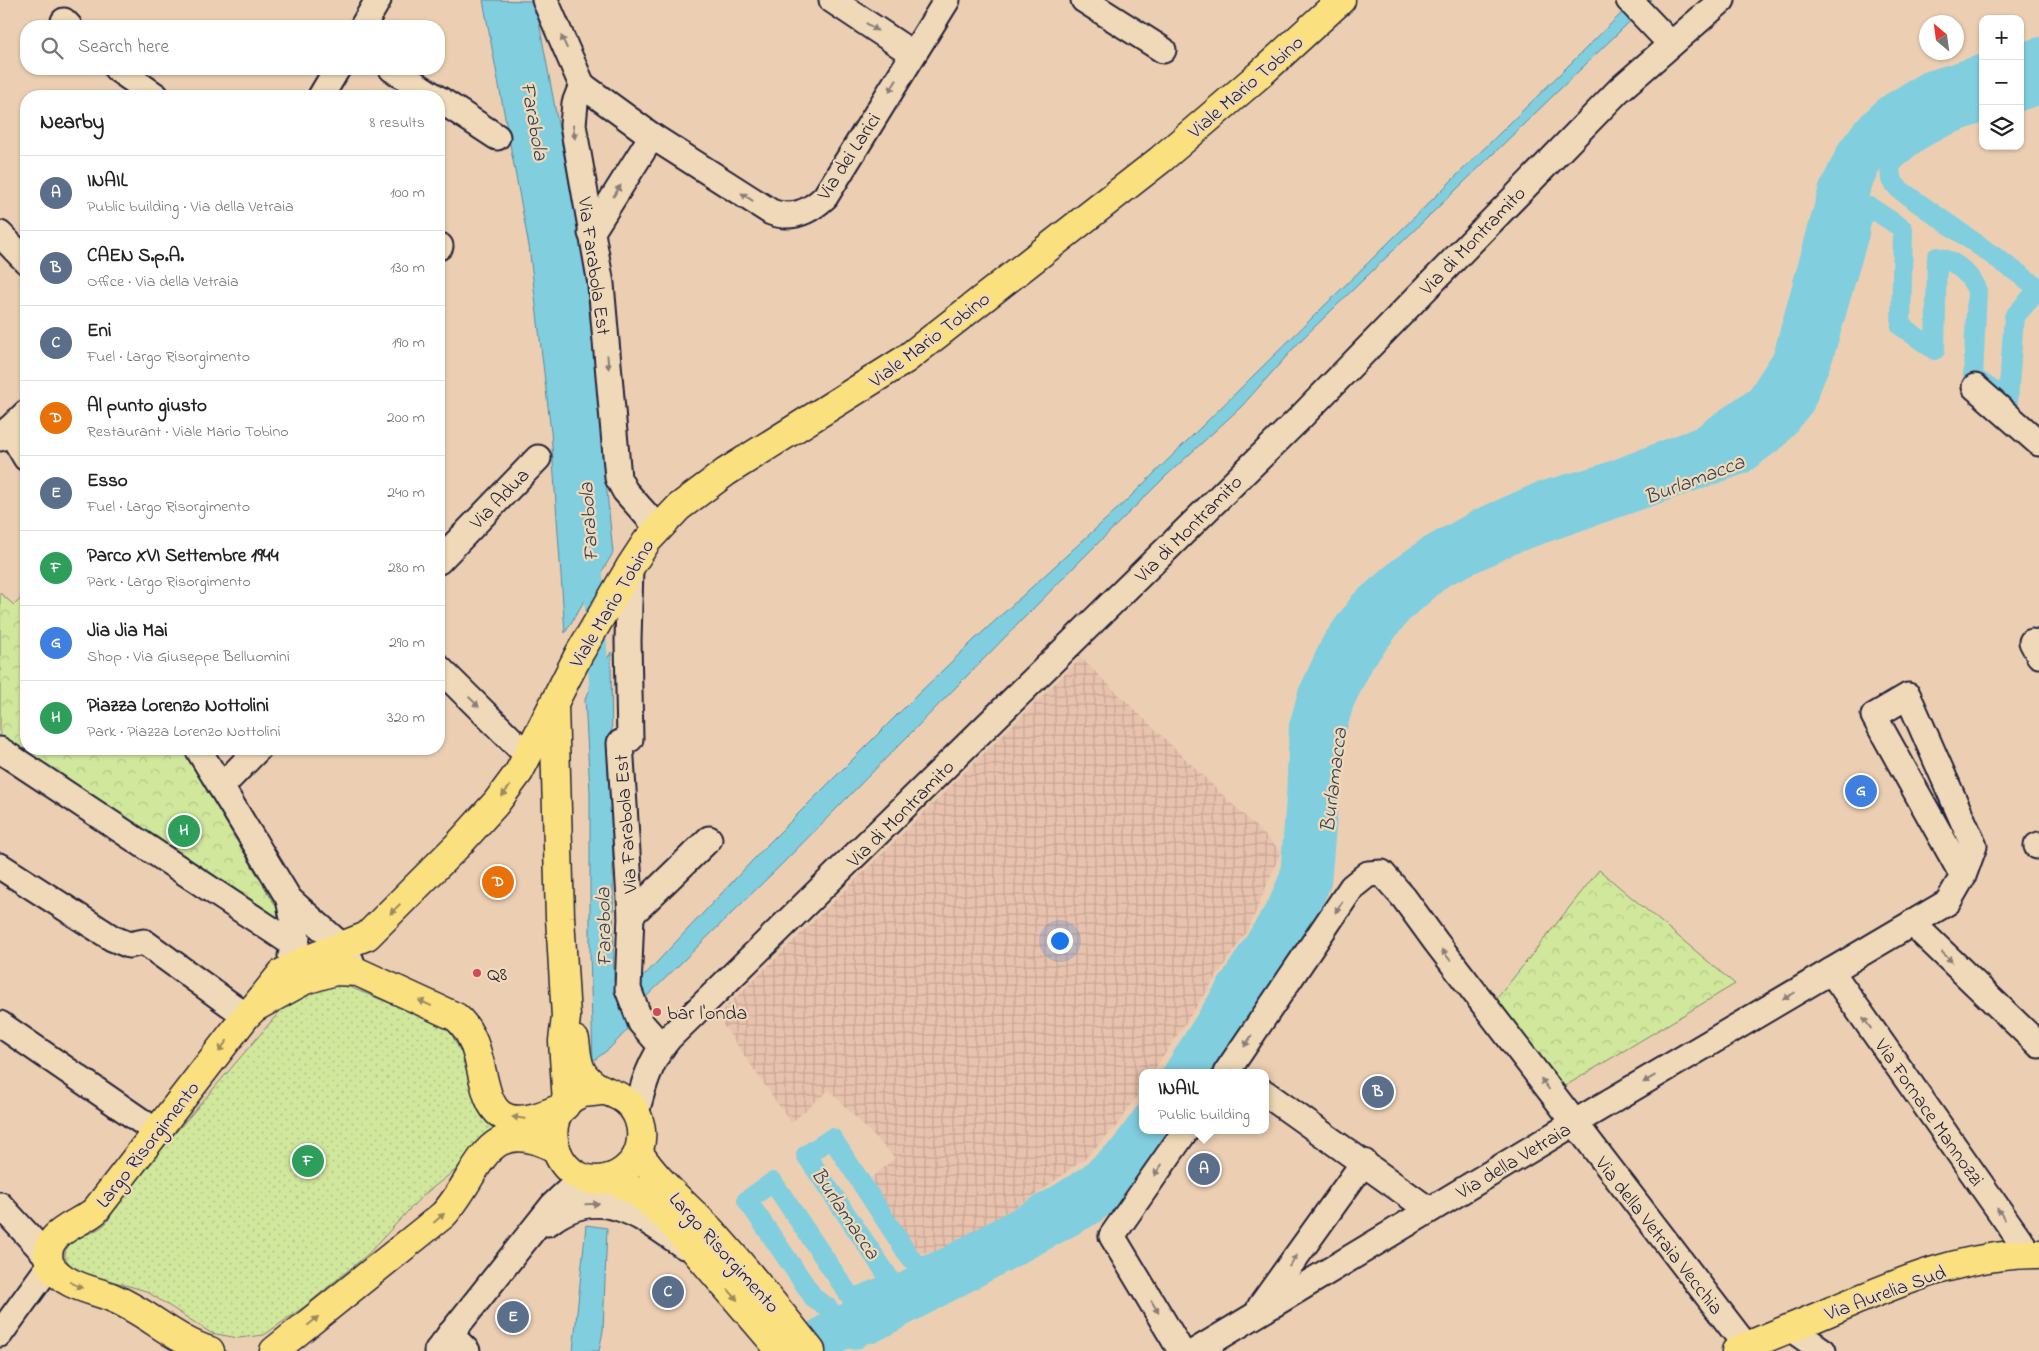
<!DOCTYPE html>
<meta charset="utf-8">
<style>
body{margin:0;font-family:"Indie Flower",sans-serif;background:#f2f2f2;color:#222}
.controls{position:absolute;right:15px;top:15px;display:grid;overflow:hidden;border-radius:10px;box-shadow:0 1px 4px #0004}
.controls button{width:45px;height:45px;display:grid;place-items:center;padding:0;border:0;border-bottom:1px solid #e0e0e0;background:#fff;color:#222;font:25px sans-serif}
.compass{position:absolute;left:1919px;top:15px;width:45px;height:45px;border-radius:50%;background:#fff;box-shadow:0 1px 4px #0004;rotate:331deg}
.you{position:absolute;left:1059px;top:940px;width:18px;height:18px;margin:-12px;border:4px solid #fff;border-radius:50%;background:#1a73e8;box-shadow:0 0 0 8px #1a73e833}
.badge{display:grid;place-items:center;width:32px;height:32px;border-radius:50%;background:#2563eb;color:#fff;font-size:16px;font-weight:700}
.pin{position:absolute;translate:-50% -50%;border:2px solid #fff;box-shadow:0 1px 5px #0006}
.popup{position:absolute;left:1139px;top:1069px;width:130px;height:65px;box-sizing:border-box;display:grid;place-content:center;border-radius:10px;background:#fff;filter:drop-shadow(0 1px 4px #0005);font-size:16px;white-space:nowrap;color:#767676}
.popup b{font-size:19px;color:#222}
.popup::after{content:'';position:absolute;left:50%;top:100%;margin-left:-10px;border:10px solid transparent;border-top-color:#fff}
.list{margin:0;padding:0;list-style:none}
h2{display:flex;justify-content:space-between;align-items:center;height:65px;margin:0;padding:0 20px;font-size:21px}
h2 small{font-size:16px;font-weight:400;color:#767676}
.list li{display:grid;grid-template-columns:32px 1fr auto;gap:15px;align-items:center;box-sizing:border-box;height:75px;padding:0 20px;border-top:1px solid #e0e0e0}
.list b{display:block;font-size:19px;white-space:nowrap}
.list p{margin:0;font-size:16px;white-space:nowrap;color:#767676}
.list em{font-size:16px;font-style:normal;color:#767676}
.icon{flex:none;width:28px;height:28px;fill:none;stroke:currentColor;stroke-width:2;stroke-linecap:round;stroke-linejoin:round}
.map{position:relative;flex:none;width:2039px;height:1351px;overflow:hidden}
.search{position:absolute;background:#fff;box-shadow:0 1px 4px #0004;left:20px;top:20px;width:425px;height:55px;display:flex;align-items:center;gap:12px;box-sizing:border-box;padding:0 18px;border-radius:20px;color:#767676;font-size:19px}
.panel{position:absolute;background:#fff;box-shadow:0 1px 4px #0004;left:20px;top:90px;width:425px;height:665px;border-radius:20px}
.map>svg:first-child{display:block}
.industrial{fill:url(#industrial-grid)}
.grass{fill:url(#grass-dots);stroke:#7a846c}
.park{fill:url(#park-crowns);stroke:#7a846c}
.water{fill:#81cedf;stroke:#5b899d}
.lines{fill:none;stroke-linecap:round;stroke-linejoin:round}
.canal{stroke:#81cedf;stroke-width:20}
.river{stroke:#81cedf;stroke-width:34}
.minor-casing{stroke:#22223b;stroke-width:29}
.major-casing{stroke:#22223b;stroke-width:31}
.minor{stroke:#efd9b8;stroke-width:25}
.major{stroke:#fbe080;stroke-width:28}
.oneway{fill:#887e7a}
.oneway2{fill:#998a61}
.poi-dot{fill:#d1495b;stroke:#efd9b8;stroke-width:2}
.labels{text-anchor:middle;stroke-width:4.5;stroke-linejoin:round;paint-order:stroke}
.street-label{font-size:20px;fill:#22223b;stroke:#efd9b8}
.poi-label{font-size:20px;fill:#22223b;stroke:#efd9b8;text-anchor:start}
.water-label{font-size:21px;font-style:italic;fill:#35445c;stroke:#efd9b8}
</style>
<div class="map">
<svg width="2039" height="1351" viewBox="0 0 2039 1351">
<defs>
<pattern id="industrial-grid" width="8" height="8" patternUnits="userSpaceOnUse" patternTransform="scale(1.25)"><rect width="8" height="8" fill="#e8c2ad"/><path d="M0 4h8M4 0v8" fill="none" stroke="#c7a696"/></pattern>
<pattern id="grass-dots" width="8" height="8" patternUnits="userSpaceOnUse" patternTransform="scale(1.25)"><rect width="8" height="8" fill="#d1e79c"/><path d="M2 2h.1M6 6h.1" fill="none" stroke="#b3c687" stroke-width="1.8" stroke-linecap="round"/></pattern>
<pattern id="park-crowns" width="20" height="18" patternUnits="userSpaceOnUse" patternTransform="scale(1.25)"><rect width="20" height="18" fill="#d1e79c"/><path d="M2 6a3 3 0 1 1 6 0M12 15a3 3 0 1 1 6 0" fill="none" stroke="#b3c687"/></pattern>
</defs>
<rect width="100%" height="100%" fill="#eccfb3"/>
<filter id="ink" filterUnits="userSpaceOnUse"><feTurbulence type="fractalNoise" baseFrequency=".02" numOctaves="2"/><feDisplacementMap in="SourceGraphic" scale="10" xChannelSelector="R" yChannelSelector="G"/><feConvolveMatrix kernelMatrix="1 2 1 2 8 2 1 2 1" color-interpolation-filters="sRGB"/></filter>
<g filter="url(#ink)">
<path class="industrial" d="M1081,658L1281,851L1249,928L1152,1073H1143V1087L1118,1124L1085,1158L1036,1195L939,1252L919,1253L903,1238L871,1178L895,1158L829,1090L791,1123L717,1016Z"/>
<path class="grass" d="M337,982L442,1024L452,1035L464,1058L473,1091L513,1125L422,1196L368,1254L305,1306L264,1335L238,1338L211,1333L146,1291L81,1272L72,1267L65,1258C63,1235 95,1237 107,1222C112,1216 114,1207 117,1201L288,1002L307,988Z"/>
<g class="park">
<path d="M0,593L14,605L26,594V749H182L280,913L273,920L0,740Z"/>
<path d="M1599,870L1735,984L1565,1086L1495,1001Z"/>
</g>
<g class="water">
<path d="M483,0L535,1L585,268L613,553L565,633L551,432L529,246Z"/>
<path d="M1635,0H1652L1301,340L1241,407L1166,476L1082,559L782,864L637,1006L634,1023L609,1049L593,1061L590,952V792L585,699L611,652L614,981L626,995L767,845L914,698L973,641L1127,500Z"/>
<path d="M586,1225L607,1228L603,1331L599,1351H573Z"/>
</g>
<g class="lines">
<g class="canal">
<path d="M2020,53L2039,47"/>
<path d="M2020,101L2039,95"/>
<path d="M1983,113C1948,124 1914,137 1890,166L1891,180L1900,190L2039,288"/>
<path d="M592,558L600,702"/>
<path d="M1172,1073L1278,904L1290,875L1296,798L1299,726L1308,693L1332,641L1360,602L1400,567L1425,549L1477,520L1540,492L1604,474L1701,436L1757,396L1783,356L1829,188L1848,148L1863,128L1886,106L1925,82L1983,64"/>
<path d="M1213,1073L1239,1034L1306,918L1321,883L1334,738L1344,703L1364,662L1401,614L1443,577L1515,543L1743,464L1777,439L1804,405L1824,355L1859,234L1861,220L1870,207L1903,229L1901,326L1935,350L1937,257C1955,260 1971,275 1977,291L1973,377L2008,401L2014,317L2039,289"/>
<path d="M790,1347L835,1317L827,1307L814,1298L747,1200L773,1182L852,1299L884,1286L890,1279L806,1155L832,1138L911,1259L922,1267L945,1258L1051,1199L1086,1177L1120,1147L1143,1115"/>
<path d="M833,1351L838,1343L851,1336L855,1340L866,1332L873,1333L1092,1215L1128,1188L1155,1157"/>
</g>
<g class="river">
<path d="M2020,78L2039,72"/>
<path d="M1186,1073L1276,925L1301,879L1314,735L1323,697L1331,672L1357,627L1395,585L1419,565L1454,544L1497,523L1736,439L1754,428L1784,393L1855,184C1859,175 1862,165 1868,156C1892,116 1941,102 1983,89"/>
<path d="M804,1351L827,1331L1060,1207L1117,1171L1148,1130"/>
</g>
<defs>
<g id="minor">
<path d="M545,0L582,85L575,103L573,125L601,284L618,478L625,491L658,528"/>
<path d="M832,0L913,54"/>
<path d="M1084,0L1163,50"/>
<path d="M1629,0L1671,44"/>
<path d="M64,21L69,26"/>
<path d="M363,26L378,0"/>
<path d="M117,69L156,96"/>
<path d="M392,69L434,96"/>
<path d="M582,85L652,136L771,212C792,220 809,212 825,197L947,0"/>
<path d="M321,96L337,69"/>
<path d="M439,99L497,137"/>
<path d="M591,233L652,136"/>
<path d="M0,234L26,261"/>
<path d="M439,247L440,246"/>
<path d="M1975,387L2039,443"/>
<path d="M9,429L26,458"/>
<path d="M0,438L26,413"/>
<path d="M439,561L538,458"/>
<path d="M630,567L628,641L630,739L620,743L631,915L628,989L641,1023L662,1047"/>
<path d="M2032,642L2039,655"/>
<path d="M439,668L527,755"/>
<path d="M198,749L289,899L297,938L291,956"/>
<path d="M0,750L287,940L295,948"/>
<path d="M221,787L258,749"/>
<path d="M2037,846L2039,845"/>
<path d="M0,866L112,938L129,945L144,942L246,1016"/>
<path d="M289,899L343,947L351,961"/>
<path d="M631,915L709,839"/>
<path d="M1912,923L2039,1045"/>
<path d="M1831,971L2029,1253"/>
<path d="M0,1024L157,1132"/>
<path d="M1226,1073L1352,887L1368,874L1382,873L1404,898L1436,942L1746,1346"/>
<path d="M1265,1093L1429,1210"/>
<path d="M636,1113C643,1086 650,1060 669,1038L1299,419L1619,90L1722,0"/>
<path d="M0,1205L48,1257"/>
<path d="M548,1223C599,1183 640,1215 684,1246"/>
<path d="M1260,1307L1364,1162"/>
<path d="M1790,1328L1823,1351"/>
<path d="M0,1334L50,1265"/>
<path d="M450,1334L467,1351"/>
<path d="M437,1351L553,1205L572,1187L588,1179"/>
<path d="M1181,1351L1112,1236L1186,1130"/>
<path d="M1196,1351L1589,1114L1948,902L1963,876L1974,846L1908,696L1874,716L1963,876"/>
</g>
<g id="major">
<path d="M554,705L560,917L566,1017L563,1041L567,1103"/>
<path d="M254,1008L282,973L306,960L367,936L459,844L496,803L519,772L579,654L630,567L647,541L679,507L726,472L906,359L1160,160L1258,76L1341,0"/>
<path d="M575,1040C577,1052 576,1066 585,1076C595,1089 607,1090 620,1097C639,1108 645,1130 639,1150C636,1160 627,1170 617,1175C559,1202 526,1112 583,1093C589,1092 596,1092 602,1091"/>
<path d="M639,1153C659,1184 689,1207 714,1234C748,1271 779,1311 811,1351"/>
<path d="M610,1178L639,1193L667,1218L781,1351"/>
<path d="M210,1351C174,1340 146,1311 111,1297C90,1289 64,1286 50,1265C39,1233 77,1226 95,1211L246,1016L254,1008L305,980L335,971L358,972L456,1017C502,1055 458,1156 565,1106"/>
<path d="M274,1351L443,1215C480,1176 484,1111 555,1148"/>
<path d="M1736,1351C1767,1337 1799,1325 1831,1311C1897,1283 1966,1253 2039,1254"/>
</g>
</defs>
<use href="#minor" class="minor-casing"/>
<use href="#major" class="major-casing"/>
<use href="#minor" class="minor"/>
<use href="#major" class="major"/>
</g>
<defs><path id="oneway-solid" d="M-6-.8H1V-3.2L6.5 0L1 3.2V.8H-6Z" transform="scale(1.25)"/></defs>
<g class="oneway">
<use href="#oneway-solid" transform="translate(872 27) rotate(34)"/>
<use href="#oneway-solid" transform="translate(564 42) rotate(-115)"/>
<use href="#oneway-solid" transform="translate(893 86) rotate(122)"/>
<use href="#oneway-solid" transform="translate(574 132) rotate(82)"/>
<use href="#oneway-solid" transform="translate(617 191) rotate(-57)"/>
<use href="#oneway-solid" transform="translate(747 197) rotate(-147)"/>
<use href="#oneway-solid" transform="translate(608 362) rotate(85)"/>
<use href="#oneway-solid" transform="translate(474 702) rotate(44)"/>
<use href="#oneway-solid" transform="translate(1339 907) rotate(124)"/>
<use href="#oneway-solid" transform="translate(1446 955) rotate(-128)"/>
<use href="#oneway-solid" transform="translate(1947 957) rotate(44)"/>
<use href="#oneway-solid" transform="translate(1789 996) rotate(150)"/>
<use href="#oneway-solid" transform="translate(1867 1023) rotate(-125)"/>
<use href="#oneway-solid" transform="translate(1248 1041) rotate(124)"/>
<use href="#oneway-solid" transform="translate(1649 1079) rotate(149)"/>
<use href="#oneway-solid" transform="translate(1545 1084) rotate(-127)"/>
<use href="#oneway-solid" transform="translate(1158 1170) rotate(125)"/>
<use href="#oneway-solid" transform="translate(592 1204) rotate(-2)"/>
<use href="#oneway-solid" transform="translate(2001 1214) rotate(-125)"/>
<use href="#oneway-solid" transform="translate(1293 1261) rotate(-55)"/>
<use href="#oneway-solid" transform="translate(1155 1307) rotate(59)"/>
</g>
<g class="oneway2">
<use href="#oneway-solid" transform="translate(506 791) rotate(128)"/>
<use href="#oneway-solid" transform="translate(395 909) rotate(135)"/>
<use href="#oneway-solid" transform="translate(425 1003) rotate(-156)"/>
<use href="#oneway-solid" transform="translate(223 1046) rotate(128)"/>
<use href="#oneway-solid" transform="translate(519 1118) rotate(-172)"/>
<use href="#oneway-solid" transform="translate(439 1218) rotate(-41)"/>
<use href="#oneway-solid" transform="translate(76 1285) rotate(26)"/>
<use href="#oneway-solid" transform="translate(733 1295) rotate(49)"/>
<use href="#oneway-solid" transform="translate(313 1321) rotate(-40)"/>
</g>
</g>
<g class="poi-dot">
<circle cx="477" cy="973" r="5"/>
<circle cx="657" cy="1012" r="5"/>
</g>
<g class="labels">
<g class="street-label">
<text transform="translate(1245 86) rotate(-41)" y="7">Viale Mario Tobino</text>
<text transform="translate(848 156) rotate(-57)" y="7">Via dei Larici</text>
<text transform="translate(1472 240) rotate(-46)" y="7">Via di Montramito</text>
<text transform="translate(595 266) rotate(82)" y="7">Via Farabola Est</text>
<text transform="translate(929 339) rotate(-37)" y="7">Viale Mario Tobino</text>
<text transform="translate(499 498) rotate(-46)" y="7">Via Adua</text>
<text transform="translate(1188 528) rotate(-45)" y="7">Via di Montramito</text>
<text transform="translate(611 603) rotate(-59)" y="7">Viale Mario Tobino</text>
<text transform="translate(900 813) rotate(-45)" y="7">Via di Montramito</text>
<text transform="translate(625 824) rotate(-94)" y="7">Via Farabola Est</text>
<text transform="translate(1930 1112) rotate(55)" y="7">Via Fornace Mannozzi</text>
<text transform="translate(147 1144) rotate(-52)" y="7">Largo Risorgimento</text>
<text transform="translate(1513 1160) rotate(-31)" y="7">Via della Vetraia</text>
<text transform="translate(1660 1235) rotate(52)" y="7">Via della Vetraia Vecchia</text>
<text transform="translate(725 1252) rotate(48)" y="7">Largo Risorgimento</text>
<text transform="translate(1885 1292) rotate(-20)" y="7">Via Aurelia Sud</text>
</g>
<g class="poi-label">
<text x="487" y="980">Q8</text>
<text x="667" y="1019">bar l'onda</text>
</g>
<g class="water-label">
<text transform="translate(535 121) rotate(80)" y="7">Farabola</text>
<text transform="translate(1694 479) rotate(-21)" y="7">Burlamacca</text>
<text transform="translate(588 522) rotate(-94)" y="7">Farabola</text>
<text transform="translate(1333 780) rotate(-83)" y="7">Burlamacca</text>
<text transform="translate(603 927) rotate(-91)" y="7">Farabola</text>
<text transform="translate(846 1213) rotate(56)" y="7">Burlamacca</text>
</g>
</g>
</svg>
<div class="controls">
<button>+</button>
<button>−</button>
<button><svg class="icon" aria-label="layers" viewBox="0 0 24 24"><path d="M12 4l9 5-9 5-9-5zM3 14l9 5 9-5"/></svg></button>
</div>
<svg class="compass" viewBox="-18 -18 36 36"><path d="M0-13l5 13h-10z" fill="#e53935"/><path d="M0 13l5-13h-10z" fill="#767676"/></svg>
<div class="you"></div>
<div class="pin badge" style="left:1204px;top:1169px;background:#5c6f8a">A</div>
<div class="popup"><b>INAIL</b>Public building</div>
<div class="pin badge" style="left:1378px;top:1092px;background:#5c6f8a">B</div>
<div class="pin badge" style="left:668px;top:1292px;background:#5c6f8a">C</div>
<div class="pin badge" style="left:498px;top:882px;background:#e8710a">D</div>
<div class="pin badge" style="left:513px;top:1317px;background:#5c6f8a">E</div>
<div class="pin badge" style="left:308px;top:1161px;background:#2e9e5b">F</div>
<div class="pin badge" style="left:1861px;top:791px;background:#3f7fe0">G</div>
<div class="pin badge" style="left:184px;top:831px;background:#2e9e5b">H</div>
<div class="search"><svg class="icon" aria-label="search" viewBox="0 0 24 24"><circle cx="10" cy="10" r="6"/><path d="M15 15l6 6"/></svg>Search here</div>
<section class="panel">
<h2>Nearby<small>8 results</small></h2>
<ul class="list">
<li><span class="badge" style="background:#5c6f8a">A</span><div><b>INAIL</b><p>Public building · Via della Vetraia</p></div><em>100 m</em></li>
<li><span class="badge" style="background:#5c6f8a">B</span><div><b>CAEN S.p.A.</b><p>Office · Via della Vetraia</p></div><em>130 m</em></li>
<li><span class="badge" style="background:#5c6f8a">C</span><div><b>Eni</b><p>Fuel · Largo Risorgimento</p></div><em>190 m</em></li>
<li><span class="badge" style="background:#e8710a">D</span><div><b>Al punto giusto</b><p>Restaurant · Viale Mario Tobino</p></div><em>200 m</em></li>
<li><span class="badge" style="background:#5c6f8a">E</span><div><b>Esso</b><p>Fuel · Largo Risorgimento</p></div><em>240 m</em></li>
<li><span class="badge" style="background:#2e9e5b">F</span><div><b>Parco XVI Settembre 1944</b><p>Park · Largo Risorgimento</p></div><em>280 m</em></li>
<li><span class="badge" style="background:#3f7fe0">G</span><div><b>Jia Jia Mai</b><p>Shop · Via Giuseppe Belluomini</p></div><em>290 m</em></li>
<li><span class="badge" style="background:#2e9e5b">H</span><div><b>Piazza Lorenzo Nottolini</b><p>Park · Piazza Lorenzo Nottolini</p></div><em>320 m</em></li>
</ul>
</section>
</div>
